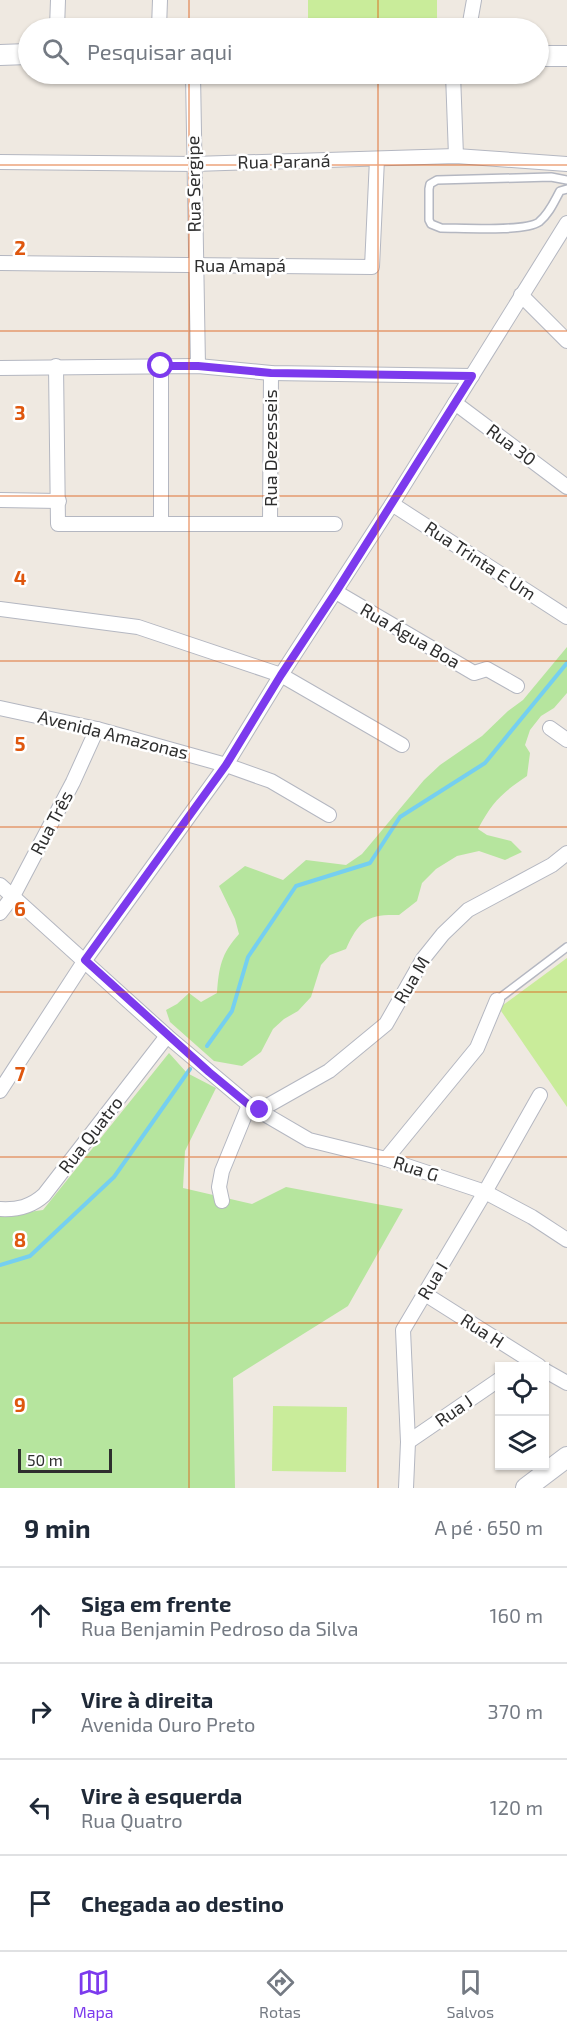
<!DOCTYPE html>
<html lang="pt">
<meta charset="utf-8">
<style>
body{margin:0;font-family:"Exo 2",sans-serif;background:#f6f6f7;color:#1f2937}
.controls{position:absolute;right:18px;bottom:18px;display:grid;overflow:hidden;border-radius:0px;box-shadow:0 2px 4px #0004}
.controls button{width:54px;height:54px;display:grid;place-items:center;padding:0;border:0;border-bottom:2px solid #e0e1e3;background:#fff;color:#1f2937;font:30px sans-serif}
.scale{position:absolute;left:18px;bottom:15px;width:94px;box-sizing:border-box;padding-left:6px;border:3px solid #2e2e2e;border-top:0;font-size:16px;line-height:21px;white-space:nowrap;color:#2e2e2e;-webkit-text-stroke:4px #fff;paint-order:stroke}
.stop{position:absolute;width:18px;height:18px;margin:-14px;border:4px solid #7c3aed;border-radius:50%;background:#fff}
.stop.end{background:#7c3aed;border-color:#fff;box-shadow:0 2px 6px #0008}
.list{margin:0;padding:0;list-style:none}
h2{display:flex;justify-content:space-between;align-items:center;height:78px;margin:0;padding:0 24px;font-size:26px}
h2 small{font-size:20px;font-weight:400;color:#747a83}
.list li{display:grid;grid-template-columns:39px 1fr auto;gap:18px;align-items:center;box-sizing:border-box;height:96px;padding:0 24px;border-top:2px solid #e0e1e3}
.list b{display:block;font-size:22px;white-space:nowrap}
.list p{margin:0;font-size:20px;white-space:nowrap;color:#747a83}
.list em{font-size:20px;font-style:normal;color:#747a83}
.icon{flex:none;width:33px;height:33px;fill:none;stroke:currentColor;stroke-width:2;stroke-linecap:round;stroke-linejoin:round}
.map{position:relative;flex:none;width:567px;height:1488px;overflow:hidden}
.search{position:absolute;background:#fff;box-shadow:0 2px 4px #0004;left:18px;right:18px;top:18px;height:66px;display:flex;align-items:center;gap:15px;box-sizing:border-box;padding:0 21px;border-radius:33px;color:#747a83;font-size:22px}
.sheet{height:462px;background:#fff}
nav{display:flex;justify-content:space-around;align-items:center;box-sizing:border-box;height:84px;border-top:2px solid #e0e1e3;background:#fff;font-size:16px;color:#747a83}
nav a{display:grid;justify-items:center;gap:3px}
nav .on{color:#7c3aed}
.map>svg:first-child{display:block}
.green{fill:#b6e59e}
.pitch{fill:#c9ec9a}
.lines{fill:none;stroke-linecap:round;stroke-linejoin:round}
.stream{stroke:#75cff0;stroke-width:4}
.lane-casing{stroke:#b4b7c1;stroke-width:10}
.street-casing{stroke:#b4b7c1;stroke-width:16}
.secondary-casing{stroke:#b4b7c1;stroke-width:22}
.lane{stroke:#fff;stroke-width:7}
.street{stroke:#fff;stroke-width:14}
.secondary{stroke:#fff;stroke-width:20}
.route{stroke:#7c3aed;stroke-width:8}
.grid{fill:none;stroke:#df570e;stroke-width:1.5;stroke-opacity:0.55}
.labels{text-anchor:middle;stroke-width:5;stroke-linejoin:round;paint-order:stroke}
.street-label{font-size:18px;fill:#2e2e2e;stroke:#fff}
.grid-label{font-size:20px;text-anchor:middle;font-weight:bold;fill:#df570e;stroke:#fff;stroke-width:5;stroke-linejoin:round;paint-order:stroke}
</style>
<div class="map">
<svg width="567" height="1488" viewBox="0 0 567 1488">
<rect width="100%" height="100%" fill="#efe9e1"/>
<g class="green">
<path d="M567,647V693L554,708L541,716L530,730L525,745L530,753L527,776C502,793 493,801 478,829L487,835L511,841L522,852L505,860L479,851L457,856L436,869L422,883L417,901L399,915C368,914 359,920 346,949L330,955L321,965L311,997L298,1011L284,1019L273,1029L261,1052L242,1066L214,1061L170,1022L166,1010L177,1004L189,993L201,1002L217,993C219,967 221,954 239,934L235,919L219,886L245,866L283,880L306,860L346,865L362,854L424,780L440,765L482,736L508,711L523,700Z"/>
<path d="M169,1053L187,1073L216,1088L185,1151L183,1188L252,1204L286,1187L403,1209L348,1306L233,1378L235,1488H0V1216L43,1210Z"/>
</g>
<g class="pitch">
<rect x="308" y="0" width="129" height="28"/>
<path d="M567,958V1107L499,1008Z"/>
<path d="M273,1406L347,1407L346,1472L272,1471Z"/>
</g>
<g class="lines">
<g class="stream">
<path d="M207,1046L232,1011L248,957L296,886L370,863L400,817L485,763L567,663"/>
<path d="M0,1265L30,1256L114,1177L190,1069"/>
</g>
<defs>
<g id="lane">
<path d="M567,180L551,177L437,180L430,184L429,189V220L431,224L441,228C461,228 525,232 539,222C549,214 554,202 560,191L567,189"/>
<path d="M497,1000L567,947"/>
</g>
<g id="street">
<path d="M57,28L58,0"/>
<path d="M159,28L160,0"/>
<path d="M469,28L474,0"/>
<path d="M193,74L198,366"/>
<path d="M453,74L456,156"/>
<path d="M0,162L194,164L456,156L567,164"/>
<path d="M0,263L372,267L377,159"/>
<path d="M521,295L567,341"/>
<path d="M56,366L58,524H335"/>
<path d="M161,366V524"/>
<path d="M0,368L198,366L271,373L472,376"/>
<path d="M455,403L567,487"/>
<path d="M0,500L59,501"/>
<path d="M392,504L567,617"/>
<path d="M270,524L271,373"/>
<path d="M336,592L474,673L487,669L517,686"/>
<path d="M0,609L138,627L281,675L402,745"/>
<path d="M0,708L97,729L226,765L271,781L329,815"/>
<path d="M550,728L567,740"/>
<path d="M0,885L167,1036L249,1105L309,1140L386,1159L485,1192L532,1217L567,1240"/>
<path d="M0,913L13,896L73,782L97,729"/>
<path d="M0,1091L85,960L226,765L281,675L392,504L567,223"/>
<path d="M260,1110L329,1071L386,1024L423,959L443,934L468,910L552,865L567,853"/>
<path d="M386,1159L477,1048L497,1000"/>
<path d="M222,1201L219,1187L222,1171L249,1105"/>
<path d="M0,1209C17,1210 31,1207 44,1195L167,1036"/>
<path d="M425,1294L539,1366"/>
<path d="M544,1370L567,1383"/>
<path d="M408,1442L500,1379"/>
<path d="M406,1488L408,1442L403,1330L485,1192L540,1095"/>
</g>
<g id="secondary">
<path d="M0,55L28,54"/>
<path d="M538,56H567"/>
<path d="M526,1488L567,1457"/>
</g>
</defs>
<use href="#lane" class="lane-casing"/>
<use href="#street" class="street-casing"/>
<use href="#secondary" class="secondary-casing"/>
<use href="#lane" class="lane"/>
<use href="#street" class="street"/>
<use href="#secondary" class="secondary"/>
</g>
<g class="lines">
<path class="route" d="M161,366H198L271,373L472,376L336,592L281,675L226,765L85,960L209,1072L249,1105L260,1110"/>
</g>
<path class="grid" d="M189,0V28M378,0V28M189,74V1488M378,74V1488M0,165H567M0,331H567M0,496H567M0,661H567M0,827H567M0,992H567M0,1157H567M0,1323H567"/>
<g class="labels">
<g class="street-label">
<text transform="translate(284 162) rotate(-1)" y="6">Rua Paraná</text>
<text transform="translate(194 184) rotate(-91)" y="6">Rua Sergipe</text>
<text x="240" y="272">Rua Amapá</text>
<text transform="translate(511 445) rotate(37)" y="6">Rua 30</text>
<text transform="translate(271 448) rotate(-90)" y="6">Rua Dezesseis</text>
<text transform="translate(480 561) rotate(33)" y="6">Rua Trinta E Um</text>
<text transform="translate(410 636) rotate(30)" y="6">Rua Água Boa</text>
<text transform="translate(113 735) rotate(14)" y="6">Avenida Amazonas</text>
<text transform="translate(52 823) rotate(-62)" y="6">Rua Três</text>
<text transform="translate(412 980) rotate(-59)" y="6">Rua M</text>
<text transform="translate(91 1135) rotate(-52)" y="6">Rua Quatro</text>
<text transform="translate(416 1169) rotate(18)" y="6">Rua G</text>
<text transform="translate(433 1281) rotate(-59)" y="6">Rua I</text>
<text transform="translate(482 1331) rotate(33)" y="6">Rua H</text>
<text transform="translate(454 1411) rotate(-35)" y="6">Rua J</text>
</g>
</g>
<g class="grid-label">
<text x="20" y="255">2</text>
<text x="20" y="420">3</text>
<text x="20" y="585">4</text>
<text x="20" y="751">5</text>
<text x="20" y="916">6</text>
<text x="20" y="1081">7</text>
<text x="20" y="1247">8</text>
<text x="20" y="1412">9</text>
</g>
</svg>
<div class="controls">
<button><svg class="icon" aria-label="locate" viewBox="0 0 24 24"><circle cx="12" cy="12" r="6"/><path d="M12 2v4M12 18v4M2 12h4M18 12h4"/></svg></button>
<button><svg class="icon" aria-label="layers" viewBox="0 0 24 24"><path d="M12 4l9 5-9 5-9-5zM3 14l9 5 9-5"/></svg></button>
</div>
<div class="scale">50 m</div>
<div class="stop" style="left:161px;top:366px"></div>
<div class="stop end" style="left:260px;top:1110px"></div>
<div class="search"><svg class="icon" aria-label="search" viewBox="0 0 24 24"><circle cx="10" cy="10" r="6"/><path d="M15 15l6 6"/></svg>Pesquisar aqui</div>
</div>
<section class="sheet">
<h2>9 min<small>A pé · 650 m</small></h2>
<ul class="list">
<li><svg class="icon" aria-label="ahead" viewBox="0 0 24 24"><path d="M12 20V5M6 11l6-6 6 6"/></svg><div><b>Siga em frente</b><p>Rua Benjamin Pedroso da Silva</p></div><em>160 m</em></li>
<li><svg class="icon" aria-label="right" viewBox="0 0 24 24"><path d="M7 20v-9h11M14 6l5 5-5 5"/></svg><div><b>Vire à direita</b><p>Avenida Ouro Preto</p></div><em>370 m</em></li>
<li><svg class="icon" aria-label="left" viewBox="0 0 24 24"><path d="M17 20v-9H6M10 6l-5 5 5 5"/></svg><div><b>Vire à esquerda</b><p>Rua Quatro</p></div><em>120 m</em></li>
<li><svg class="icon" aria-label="arrive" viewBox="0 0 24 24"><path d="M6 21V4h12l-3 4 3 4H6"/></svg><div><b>Chegada ao destino</b></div></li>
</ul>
</section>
<nav>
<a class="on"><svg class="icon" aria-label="map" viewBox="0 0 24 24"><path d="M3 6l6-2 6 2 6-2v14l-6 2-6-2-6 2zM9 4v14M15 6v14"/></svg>Mapa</a>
<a><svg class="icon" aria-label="directions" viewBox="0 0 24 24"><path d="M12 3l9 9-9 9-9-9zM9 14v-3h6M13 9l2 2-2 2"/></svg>Rotas</a>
<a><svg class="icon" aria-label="saved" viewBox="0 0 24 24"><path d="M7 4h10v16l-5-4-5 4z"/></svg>Salvos</a>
</nav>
